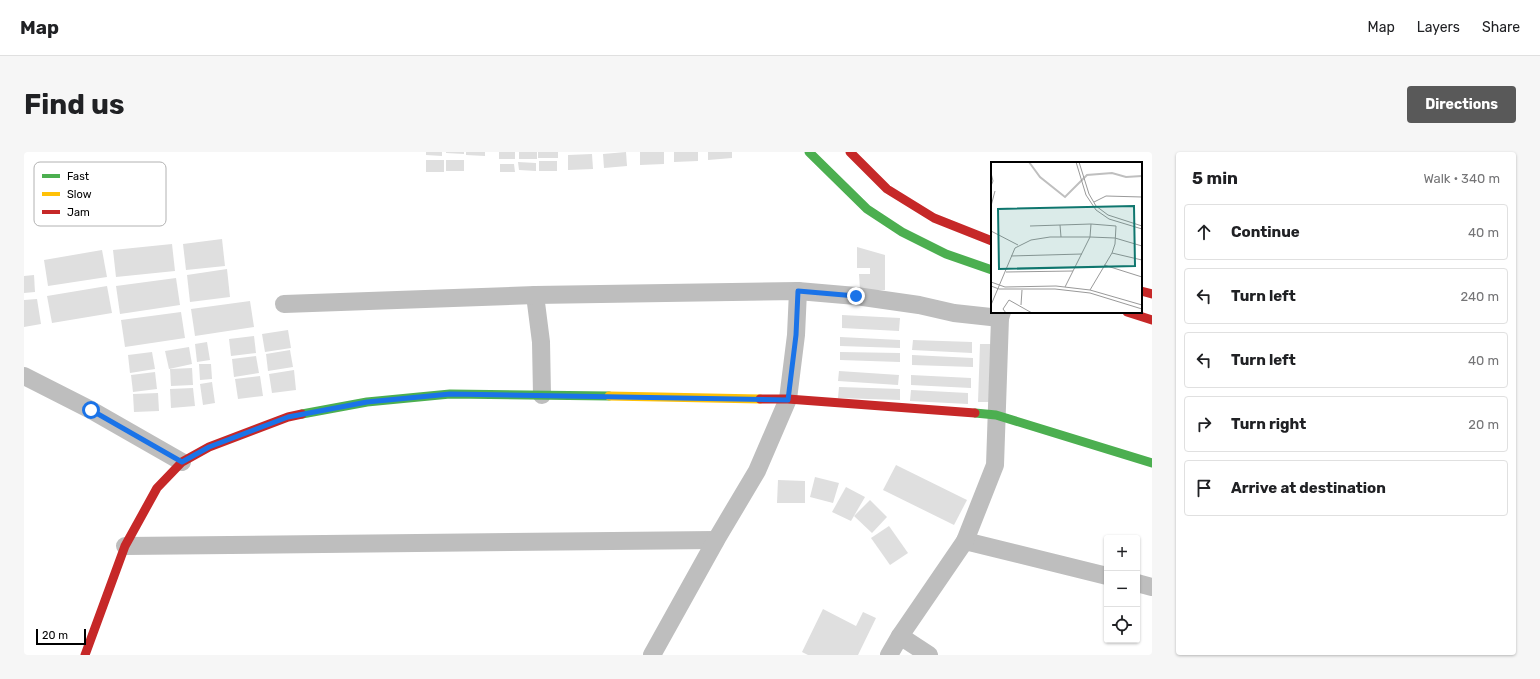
<!DOCTYPE html>
<meta charset="utf-8">
<style>
body{margin:0;font-family:Rubik,sans-serif;background:#f6f6f6;color:#202124}
.controls{position:absolute;right:12px;bottom:12px;display:grid;overflow:hidden;border-radius:4px;box-shadow:0 1px 3px #0004}
.controls button{width:36px;height:36px;display:grid;place-items:center;padding:0;border:0;border-bottom:1px solid #e0e0e0;background:#fff;color:#202124;font:20px sans-serif}
.scale{position:absolute;left:12px;bottom:10px;width:50px;box-sizing:border-box;padding-left:4px;border:2px solid #000;border-top:0;font-size:11px;line-height:14px;white-space:nowrap;color:#000;-webkit-text-stroke:3px #fff;paint-order:stroke}
.stop{position:absolute;width:12px;height:12px;margin:-9px;border:3px solid #1a73e8;border-radius:50%;background:#fff}
.stop.end{background:#1a73e8;border-color:#fff;box-shadow:0 1px 4px #0008}
.list{margin:0;padding:0;list-style:none}
h2{display:flex;justify-content:space-between;align-items:center;height:52px;margin:0;padding:0 16px;font-size:17px}
h2 small{font-size:13px;font-weight:400;color:#757577}
.list li{display:grid;grid-template-columns:26px 1fr auto;gap:12px;align-items:center;box-sizing:border-box;height:56px;margin:0 8px 8px;padding:0 8px;border:1px solid #e0e0e0;border-radius:4px}
.list b{display:block;font-size:15px;white-space:nowrap}
.list em{font-size:13px;font-style:normal;color:#757577}
.icon{flex:none;width:22px;height:22px;fill:none;stroke:currentColor;stroke-width:2;stroke-linecap:round;stroke-linejoin:round}
.map{position:relative;flex:none;width:1128px;height:503px;overflow:hidden;border-radius:4px}
header{display:flex;align-items:center;gap:24px;box-sizing:border-box;height:56px;padding:0 20px;background:#fff;border-bottom:1px solid #e0e0e0}
header strong{font-size:19px}
nav{display:flex;gap:22px;margin-inline-start:auto;font-size:14px}
.intro{display:flex;align-items:center;justify-content:space-between;box-sizing:border-box;height:96px;padding:0 24px}
h1{margin:0;font-size:28px}
.button{padding:10px 18px;border-radius:4px;background:#595959;color:#fff;font-size:14px;font-weight:700}
main{display:flex;gap:24px;padding:0 24px}
aside{flex:1;background:#fff;border-radius:4px;box-shadow:0 1px 3px #0004}
.map>svg:first-child{display:block}
.building{fill:#dfdfdf}
.lines{fill:none;stroke-linecap:round;stroke-linejoin:round}
.street{stroke:#bebebe;stroke-width:18}
.fast{stroke:#4caf50;stroke-width:9}
.slow{stroke:#ffc107;stroke-width:9}
.jam{stroke:#c62828;stroke-width:9}
.route{stroke:#1a73e8;stroke-width:5}
.inset-river{fill:none;stroke:#bfbfbf;stroke-width:2}
.inset-road{fill:none;stroke:#999;stroke-width:1}
.view{fill:#0f766e;fill-opacity:0.15;stroke:#0f766e;stroke-width:2}
.inset-edge{fill:none;stroke:#000;stroke-width:2}
.key{fill:#fff;stroke:#b2b2b2;stroke-width:1}
.key-label{font-size:11px;fill:#000}
</style>
<header>
<strong>Map</strong>
<nav><a>Map</a><a>Layers</a><a>Share</a></nav>
</header>
<div class="intro"><h1>Find us</h1><a class="button">Directions</a></div>
<main>
<div class="map">
<svg width="1128" height="503" viewBox="0 0 1128 503">
<rect width="100%" height="100%" fill="#fff"/>
<g class="building">
<path d="M402,0H418V4L402,3Z"/>
<path d="M422,0H440V2L422,1Z"/>
<path d="M442,0H461V4L442,3Z"/>
<rect x="475" y="0" width="16" height="7"/>
<rect x="495" y="0" width="18" height="7"/>
<rect x="514" y="0" width="20" height="6"/>
<path d="M602,0L603,14L580,16L579,2Z"/>
<path d="M616,0H640V12L616,13Z"/>
<path d="M650,0H674V9L650,10Z"/>
<path d="M684,0H708V6L684,8Z"/>
<path d="M568,2L569,17L544,18V3Z"/>
<rect x="402" y="8" width="18" height="12"/>
<rect x="422" y="8" width="18" height="11"/>
<rect x="515" y="9" width="18" height="10"/>
<path d="M494,10L512,11V19L495,18Z"/>
<path d="M476,12H490L491,20H476Z"/>
<path d="M198,87L201,114L162,118L159,92Z"/>
<path d="M148,92L151,119L92,125L89,98Z"/>
<path d="M833,95L861,103V138H836L835,122H846V116H833Z"/>
<path d="M78,98L83,125L24,134L20,108Z"/>
<path d="M203,117L206,145L166,150L163,123Z"/>
<path d="M10,123L11,140L0,141V124Z"/>
<path d="M152,126L156,153L96,162L92,134Z"/>
<path d="M83,134L88,161L28,171L23,144Z"/>
<path d="M13,147L17,172L0,175V148Z"/>
<path d="M226,149L230,175L171,184L167,157Z"/>
<path d="M157,160L161,186L101,195L97,168Z"/>
<path d="M818,163L876,166L875,179L818,176Z"/>
<path d="M264,178L267,196L241,200L238,182Z"/>
<path d="M230,184L232,201L207,204L205,187Z"/>
<path d="M816,185L876,188V196L816,194Z"/>
<path d="M889,188L948,190V201L888,198Z"/>
<path d="M183,190L186,208L173,210L171,192Z"/>
<path d="M956,192H968L966,250H954Z"/>
<path d="M165,195L168,212L145,217L141,199Z"/>
<path d="M266,198L269,215L244,219L242,202Z"/>
<path d="M128,200L131,217L106,221L104,203Z"/>
<path d="M816,200L876,201V210L816,208Z"/>
<path d="M888,203L949,206V215L888,213Z"/>
<path d="M232,204L235,221L210,225L208,207Z"/>
<path d="M175,212H187L188,227L176,228Z"/>
<path d="M168,216L169,233L147,234L146,217Z"/>
<path d="M270,218L272,238L248,241L245,222Z"/>
<path d="M815,219L875,223L874,233L814,229Z"/>
<path d="M131,220L133,237L109,240L107,223Z"/>
<path d="M887,223L947,226V236L887,233Z"/>
<path d="M236,224L239,244L214,247L211,227Z"/>
<path d="M188,230L191,251L179,253L176,232Z"/>
<path d="M815,235L876,237V248L814,246Z"/>
<path d="M169,236L171,254L147,256L146,237Z"/>
<path d="M887,238L944,241V252L886,249Z"/>
<path d="M134,241L135,259L110,260L109,242Z"/>
<path d="M872,313L943,348L930,373L859,338Z"/>
<path d="M791,325L815,331L809,351L786,345Z"/>
<path d="M754,328L781,329V351H753Z"/>
<path d="M822,335L841,345L827,369L808,360Z"/>
<path d="M846,348L863,365L848,381L830,364Z"/>
<path d="M865,374L884,401L866,413L847,386Z"/>
<path d="M799,457L832,474L839,460L852,466L834,503H784L778,500Z"/>
</g>
<g class="lines">
<g class="street">
<path d="M511,143L517,190L518,243"/>
<path d="M260,152L511,143L774,139L832,144L895,153L930,161L976,166"/>
<path d="M0,224L67,258L158,310"/>
<path d="M941,389L1083,424"/>
<path d="M101,394L692,388"/>
<path d="M1113,431L1128,435"/>
<path d="M876,484L905,503"/>
<path d="M628,503L692,388L733,319L764,247L772,183L774,139"/>
<path d="M865,503L876,484L941,389L971,313L976,166L978,160"/>
</g>
<g class="fast">
<path d="M785,0L843,57L878,80L922,102L968,118"/>
<path d="M951,261L972,263L1128,311"/>
<path d="M278,262L343,250L426,242L585,244"/>
</g>
<path class="slow" d="M585,244L736,247"/>
<g class="jam">
<path d="M826,0L863,37L910,66L968,89"/>
<path d="M1117,139L1128,142"/>
<path d="M1103,160L1128,168"/>
<path d="M736,247H764L951,261"/>
<path d="M61,503L101,394L133,336L158,310L185,295L264,265L278,262"/>
</g>
</g>
<g class="lines">
<path class="route" d="M67,258L158,310L185,295L264,265L343,250L426,242L764,248L772,183L774,139L832,144"/>
</g>
<g transform="translate(967 10)">
<rect width="151" height="151" fill="#fff"/>
<path class="inset-river" d="M38,0L49,15L74,35L96,13L121,11L135,15L151,14"/>
<path class="inset-road" d="M85,0L95,33L105,48L118,57L151,67M88,0L98,32L105,44L117,53L151,64M0,11L2,19L0,24M103,40L115,34L151,35M0,44L4,29M69,63L70,75M39,64L100,62L125,64M0,69L27,83M121,91L151,98M20,94L91,92M113,103L151,115M15,110L82,109M0,120L14,125L65,124L99,128L151,143M0,124L8,127H64L99,131L151,147M74,125L99,75L100,62M99,128L121,91L124,82L125,64M0,143L24,86L40,78L59,75H99L124,76L151,84M30,143L31,128M15,151L12,147L18,138L41,151"/>
<path class="view" d="M143,44L144,104L8,107L7,47Z"/>
<rect width="151" height="151" class="inset-edge"/>
</g>
<rect x="10" y="10" width="132" height="64" rx="6" class="key"/>
<rect x="18" y="22" width="18" height="4" fill="#4caf50"/>
<rect x="18" y="40" width="18" height="4" fill="#ffc107"/>
<rect x="18" y="58" width="18" height="4" fill="#c62828"/>
<g class="key-label">
<text x="43" y="28">Fast</text>
<text x="43" y="46">Slow</text>
<text x="43" y="64">Jam</text>
</g>
</svg>
<div class="controls">
<button>+</button>
<button>−</button>
<button><svg class="icon" aria-label="locate" viewBox="0 0 24 24"><circle cx="12" cy="12" r="6"/><path d="M12 2v4M12 18v4M2 12h4M18 12h4"/></svg></button>
</div>
<div class="scale">20 m</div>
<div class="stop" style="left:67px;top:258px"></div>
<div class="stop end" style="left:832px;top:144px"></div>
</div>
<aside>
<h2>5 min<small>Walk · 340 m</small></h2>
<ul class="list">
<li><svg class="icon" aria-label="ahead" viewBox="0 0 24 24"><path d="M12 20V5M6 11l6-6 6 6"/></svg><div><b>Continue</b></div><em>40 m</em></li>
<li><svg class="icon" aria-label="left" viewBox="0 0 24 24"><path d="M17 20v-9H6M10 6l-5 5 5 5"/></svg><div><b>Turn left</b></div><em>240 m</em></li>
<li><svg class="icon" aria-label="left" viewBox="0 0 24 24"><path d="M17 20v-9H6M10 6l-5 5 5 5"/></svg><div><b>Turn left</b></div><em>40 m</em></li>
<li><svg class="icon" aria-label="right" viewBox="0 0 24 24"><path d="M7 20v-9h11M14 6l5 5-5 5"/></svg><div><b>Turn right</b></div><em>20 m</em></li>
<li><svg class="icon" aria-label="arrive" viewBox="0 0 24 24"><path d="M6 21V4h12l-3 4 3 4H6"/></svg><div><b>Arrive at destination</b></div></li>
</ul>
</aside>
</main>
